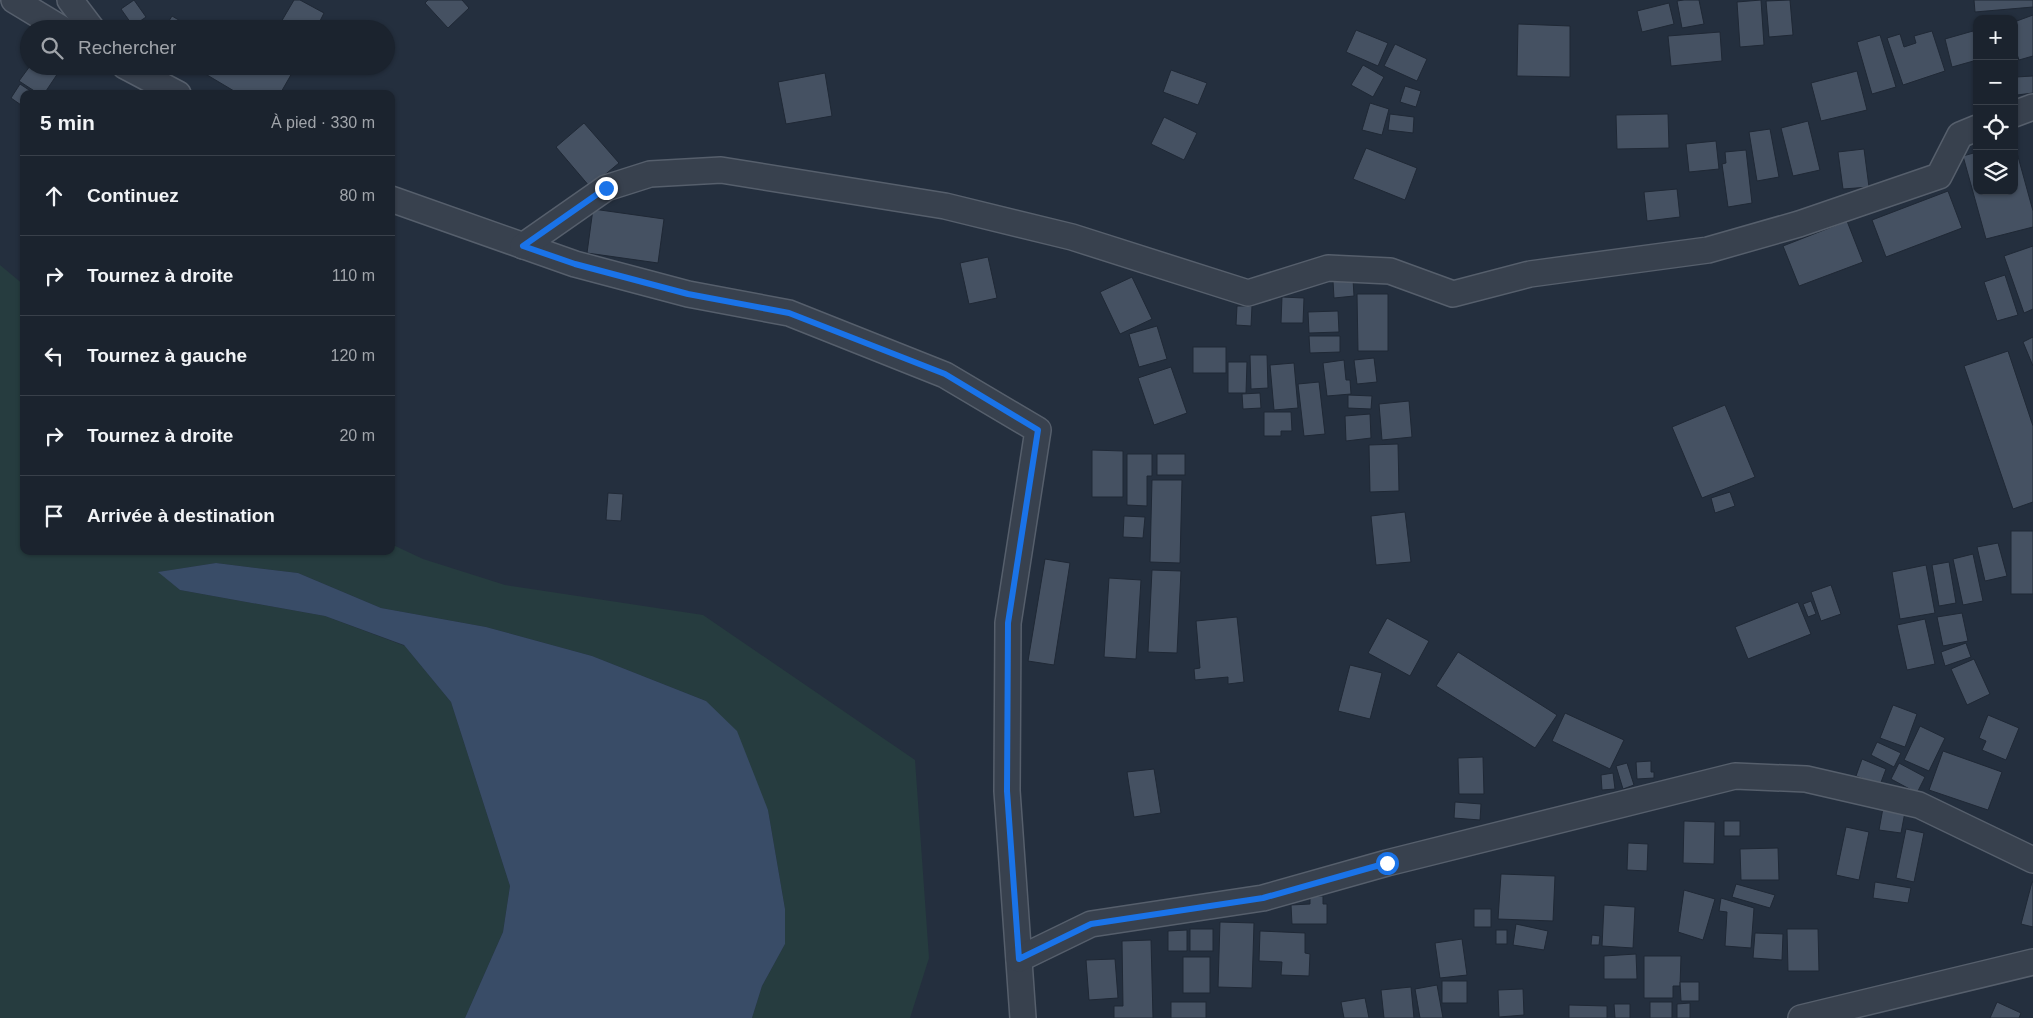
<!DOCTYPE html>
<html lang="fr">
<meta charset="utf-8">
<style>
body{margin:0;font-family:Helvetica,sans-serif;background:#242b36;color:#f1f3f6}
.controls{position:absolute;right:15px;top:15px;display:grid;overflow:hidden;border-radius:10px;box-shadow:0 1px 4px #0004}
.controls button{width:45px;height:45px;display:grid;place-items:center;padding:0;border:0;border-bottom:1px solid #39404a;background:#1b232e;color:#f1f3f6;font:25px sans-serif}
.stop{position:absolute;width:15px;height:15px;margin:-11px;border:4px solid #1a73e8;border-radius:50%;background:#fff}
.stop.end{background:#1a73e8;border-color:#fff;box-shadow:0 1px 5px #0008}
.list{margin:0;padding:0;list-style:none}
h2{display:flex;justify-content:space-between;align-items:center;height:65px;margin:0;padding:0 20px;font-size:21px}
h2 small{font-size:16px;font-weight:400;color:#a0a4aa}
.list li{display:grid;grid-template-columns:32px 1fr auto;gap:15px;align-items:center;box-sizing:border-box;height:80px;padding:0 20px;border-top:1px solid #39404a}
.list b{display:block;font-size:19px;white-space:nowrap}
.list em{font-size:16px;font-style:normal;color:#a0a4aa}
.icon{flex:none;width:28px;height:28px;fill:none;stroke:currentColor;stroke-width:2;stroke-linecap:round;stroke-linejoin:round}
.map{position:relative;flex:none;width:2033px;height:1018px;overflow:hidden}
.search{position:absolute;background:#1b232e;box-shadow:0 1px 4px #0004;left:20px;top:20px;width:375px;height:55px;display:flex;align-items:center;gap:12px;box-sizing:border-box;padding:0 18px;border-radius:28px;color:#a0a4aa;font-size:19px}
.panel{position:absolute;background:#1b232e;box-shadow:0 1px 4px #0004;left:20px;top:90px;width:375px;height:465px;border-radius:10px}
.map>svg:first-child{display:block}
.green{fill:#263c3f}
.water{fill:#394c67}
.building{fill:#455162;stroke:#1f2835}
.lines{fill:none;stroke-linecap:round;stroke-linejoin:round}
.minor-casing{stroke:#565f6c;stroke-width:28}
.minor{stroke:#38414e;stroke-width:25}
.route{stroke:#1a73e8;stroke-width:6}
</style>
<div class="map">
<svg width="2033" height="1018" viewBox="0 0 2033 1018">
<rect width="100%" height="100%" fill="#242f3e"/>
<path class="green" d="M0,265L24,285V551H391V544L423,559L505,585L703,615L915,760L929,958L910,1018H752L762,986L785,944V909L768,810L706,701L592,656L486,627L381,608L298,573L216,563L159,572L180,590L325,616L405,646L451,702L510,886L503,932L465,1018H0Z"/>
<path class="water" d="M216,563L298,573L381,608L486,627L592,656L706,701L737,731L768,810L785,909V944L762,986L752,1018H465L503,932L510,886L451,702L404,645L325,616L180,590L158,572Z"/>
<g class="building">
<path d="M134,0L146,17L133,26L121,9Z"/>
<path d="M294,0H300L324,13L316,29H277Z"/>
<path d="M428,0H462L469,8L448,28L425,3Z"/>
<path d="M1684,0H1699L1704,24L1682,28L1677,1Z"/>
<path d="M1761,0L1764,45L1740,47L1737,2Z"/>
<path d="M1790,0L1793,35L1769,37L1766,1Z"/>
<path d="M1974,0H2033V7L1975,12Z"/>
<path d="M1669,3L1674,24L1642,32L1637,11Z"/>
<path d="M2033,15V56L2019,60L2014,46V22Z"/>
<path d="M172,16L194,29H164Z"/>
<path d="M1518,24L1570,26V77L1517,76Z"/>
<path d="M1356,30L1388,43L1378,66L1346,52Z"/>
<path d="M1932,31L1945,71L1903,85L1887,38L1900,34L1904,47L1916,43L1914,36Z"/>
<path d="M1973,31L1977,46V60L1952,67L1945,39Z"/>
<path d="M1720,32L1722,61L1671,66L1668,36Z"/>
<path d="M1880,35L1896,87L1872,94L1857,42Z"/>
<path d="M1395,44L1427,59L1417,81L1384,66Z"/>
<path d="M1363,65L1384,77L1373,97L1351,85Z"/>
<path d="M30,66H48L58,73L44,94H39L19,81Z"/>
<path d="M192,66H296L280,94H239Z"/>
<path d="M1171,70L1207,83L1198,105L1163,92Z"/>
<path d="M1857,71L1867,110L1821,121L1811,83Z"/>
<path d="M825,73L832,116L786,124L778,82Z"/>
<path d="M2033,76V93L2017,95L2016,77Z"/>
<path d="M20,84L35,94H24V107L11,98Z"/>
<path d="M1405,86L1421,91L1416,107L1400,102Z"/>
<path d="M1370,103L1389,109L1382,135L1362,130Z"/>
<path d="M1390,114L1414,117L1413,133L1388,130Z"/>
<path d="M1668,114L1669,148L1617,149L1616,115Z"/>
<path d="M1164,117L1197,133L1184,160L1151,144Z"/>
<path d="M1808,121L1820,170L1793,176L1781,128Z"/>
<path d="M584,123L619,163L590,187L556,147Z"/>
<path d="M1770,129L1779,177L1757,181L1749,132Z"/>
<path d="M1716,141L1719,169L1689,172L1686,144Z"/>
<path d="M2014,142L2033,211V227L1986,239L1963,156L1977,152V191H2014Z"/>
<path d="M1366,148L1417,168L1405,200L1353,179Z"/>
<path d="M1864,149L1869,187L1843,189L1838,152Z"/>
<path d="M1746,150L1752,203L1728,207L1722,164L1726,163L1725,152Z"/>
<path d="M1677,189L1680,217L1647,221L1644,192Z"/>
<path d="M1948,191L1962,228L1886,257L1872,220Z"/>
<path d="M593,209L664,219L658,263L587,253Z"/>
<path d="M1847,221L1863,262L1799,286L1783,246Z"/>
<path d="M2033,246V309L2024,313L2004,256Z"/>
<path d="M988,257L997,298L969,304L960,263Z"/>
<path d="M2005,275L2018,315L1997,321L1984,282Z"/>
<path d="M1132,277L1152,319L1120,334L1100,292Z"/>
<path d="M1353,279L1354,296L1334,298L1333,281Z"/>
<path d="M1357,294H1388V351H1358Z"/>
<path d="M1282,297L1304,298L1303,323H1281Z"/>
<path d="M1237,306H1252L1251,326L1236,325Z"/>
<path d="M1338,311L1339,332L1309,333L1308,312Z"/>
<path d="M1157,326L1167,359L1139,367L1129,334Z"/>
<path d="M1309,336H1340V352L1310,353Z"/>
<path d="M2033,337V366L2023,342Z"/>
<rect x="1193" y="347" width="33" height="26"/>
<path d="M2008,351L2033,426V502L2013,509L1964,366Z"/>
<path d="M1250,355H1267L1268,388L1251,389Z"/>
<path d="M1374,358L1377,382L1357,384L1354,360Z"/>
<path d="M1344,360L1346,380H1350L1351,394L1327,396L1323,363Z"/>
<path d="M1228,362H1247L1246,393H1228Z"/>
<path d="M1294,363L1298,408L1274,410L1270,365Z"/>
<path d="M1171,367L1187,413L1154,425L1138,378Z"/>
<path d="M1319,382L1325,434L1304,436L1298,384Z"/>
<path d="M1260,393L1261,408L1243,409L1242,394Z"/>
<path d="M1348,395L1372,396L1371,409L1348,408Z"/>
<path d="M1409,401L1412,437L1382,440L1379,404Z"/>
<path d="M1725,405L1755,477L1702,498L1672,427Z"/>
<path d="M1264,412H1291L1292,431H1281V436H1264Z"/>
<path d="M1370,414L1371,438L1346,441L1345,416Z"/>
<path d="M1398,444L1399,491L1370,492L1369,445Z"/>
<path d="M1092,450L1123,451V497H1092Z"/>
<path d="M1127,454H1152V476H1147V506L1127,505Z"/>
<rect x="1157" y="454" width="28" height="21"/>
<path d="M1152,480H1182L1180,563L1150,562Z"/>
<path d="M1730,492L1735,506L1715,513L1711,498Z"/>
<path d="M608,493L623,494L621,521L606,520Z"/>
<path d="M1405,512L1411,562L1376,565L1371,516Z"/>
<path d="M1124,516L1145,517L1143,538L1123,537Z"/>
<rect x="2011" y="531" width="22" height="63"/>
<path d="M1998,543L2007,576L1985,581L1977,547Z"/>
<path d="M1973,554L1983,601L1963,605L1953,559Z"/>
<path d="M1045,559L1070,563L1054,665L1028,661Z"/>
<path d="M1949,562L1956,603L1939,606L1932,565Z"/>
<path d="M1926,565L1935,613L1900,619L1892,572Z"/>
<path d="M1152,570L1181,571L1177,653L1148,652Z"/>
<path d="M1109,578L1141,580L1136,659L1104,657Z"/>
<path d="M1831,585L1841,614L1821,621L1811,592Z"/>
<path d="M1811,601L1816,614L1808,617L1803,604Z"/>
<path d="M1798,602L1811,634L1748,659L1735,627Z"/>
<path d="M1962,613L1968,641L1943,646L1937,617Z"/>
<path d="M1237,617L1244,682L1228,684V677L1195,680L1194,669L1200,668L1196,621Z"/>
<path d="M1387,618L1429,641L1410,676L1368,653Z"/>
<path d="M1925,619L1935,664L1907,670L1897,625Z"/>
<path d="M1966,643L1971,657L1945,666L1941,652Z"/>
<path d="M1458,652L1557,715L1535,748L1436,686Z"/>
<path d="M1974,659L1990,694L1967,705L1951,669Z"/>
<path d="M1350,665L1382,673L1370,719L1338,711Z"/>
<path d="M1893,705L1917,714L1905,747L1880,738Z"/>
<path d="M1565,713L1624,740L1610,769L1552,741Z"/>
<path d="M1988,715L2019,728L2006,760L1982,750L1986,741L1979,738Z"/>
<path d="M1920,726L1945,738L1929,771L1904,760Z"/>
<path d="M1877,742L1901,753L1894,767L1871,755Z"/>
<path d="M1943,751L2002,772L1988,810L1929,790Z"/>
<path d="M1483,757L1484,794H1459L1458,758Z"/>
<path d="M1862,759L1886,769L1880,785L1856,776Z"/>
<path d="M1651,761V772H1654V778L1637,779L1636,762Z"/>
<path d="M1627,763L1634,785L1623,789L1616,766Z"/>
<path d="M1899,763L1925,777L1917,793L1891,779Z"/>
<path d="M1154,769L1161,813L1134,817L1127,772Z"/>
<path d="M1613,773L1615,789L1602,790L1601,775Z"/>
<path d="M1455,802L1481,804L1480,820L1454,818Z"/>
<path d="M1883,808L1905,812L1901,833L1879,830Z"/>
<path d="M1684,821L1715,822L1714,864L1683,863Z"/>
<rect x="1724" y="821" width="16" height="15"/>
<path d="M1846,827L1869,832L1859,880L1836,875Z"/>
<path d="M1906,829L1924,833L1914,882L1896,878Z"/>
<path d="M1628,843L1648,844L1647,871L1627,870Z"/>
<path d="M1778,848L1779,880H1741L1740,849Z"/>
<path d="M1501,874L1555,876L1553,921L1498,919Z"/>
<path d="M1875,882L1911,888L1908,903L1873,898Z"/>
<path d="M2032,882H2033V927L2021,924Z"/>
<path d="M1736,884L1775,895L1770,908L1732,897Z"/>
<path d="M1684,890L1715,899L1703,940L1678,932Z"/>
<path d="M1310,896H1323V904H1327V924H1292L1291,905L1310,904Z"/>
<path d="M1721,898L1754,908L1751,948L1725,946L1727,912L1719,911Z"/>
<path d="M1604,905L1635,907L1633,948L1602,946Z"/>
<rect x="1474" y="909" width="17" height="18"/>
<path d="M1220,922L1254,923L1252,988L1218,987Z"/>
<path d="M1516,924L1548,931L1544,950L1513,945Z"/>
<rect x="1190" y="929" width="23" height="22"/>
<path d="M1787,929H1818L1819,971H1788Z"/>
<path d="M1187,930V951H1168V931Z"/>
<rect x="1496" y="930" width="11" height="14"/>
<path d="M1260,931L1305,933V953L1310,954L1309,976L1281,975L1282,962L1259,961Z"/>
<path d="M1755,933L1783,934L1782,960L1753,958Z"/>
<path d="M1592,935L1600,936L1599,945H1591Z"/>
<path d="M1462,939L1467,975L1440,978L1435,943Z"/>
<path d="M1151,940L1153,1018H1114V1006H1123L1122,941Z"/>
<path d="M1636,954L1637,979H1604V956Z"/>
<path d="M1644,956H1681L1680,986H1673V998H1644Z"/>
<rect x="1183" y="957" width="27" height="36"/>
<path d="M1115,959L1118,998L1089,1000L1086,960Z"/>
<rect x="1442" y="981" width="25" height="22"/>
<path d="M1680,982H1699V1001H1681Z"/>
<path d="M1437,985L1443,1018H1420L1415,989Z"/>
<path d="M1411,987L1414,1018H1384L1381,990Z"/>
<path d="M1523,989L1524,1015L1499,1017L1498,990Z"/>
<path d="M1365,998L1369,1018H1344L1341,1002Z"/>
<rect x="1171" y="1002" width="35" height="16"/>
<rect x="1650" y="1002" width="22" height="16"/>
<path d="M1997,1002L2021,1013L2019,1018H1990Z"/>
<path d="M1690,1003V1018H1677V1004Z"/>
<path d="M1614,1004H1630V1018H1615Z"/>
<path d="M1569,1005L1607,1006V1018H1569Z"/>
</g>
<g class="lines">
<defs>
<g id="minor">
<path d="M14,0L62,29"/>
<path d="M70,0L92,29"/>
<path d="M125,66L178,94"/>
<path d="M2014,114L2033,107"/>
<path d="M391,199L575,264L688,294L789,313L945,375L1038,430L1008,623L1007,791L1023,1018"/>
<path d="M523,246L606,188L650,174L721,170L945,206L1072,237L1248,293L1328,268L1390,271L1453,294L1530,274L1708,250L1799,224L1939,176L1960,135L1977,128"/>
<path d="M1019,959L1091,924L1263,898L1387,863L1735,776L1806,779L1919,805L2033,860"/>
<path d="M1801,1018L2033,962"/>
</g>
</defs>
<use href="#minor" class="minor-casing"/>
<use href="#minor" class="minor"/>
</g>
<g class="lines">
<path class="route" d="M606,188L523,246L575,264L688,294L789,313L945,374L1038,430L1008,623L1007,791L1019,959L1091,924L1263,898L1387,863"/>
</g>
</svg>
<div class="controls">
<button>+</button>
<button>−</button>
<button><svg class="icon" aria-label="locate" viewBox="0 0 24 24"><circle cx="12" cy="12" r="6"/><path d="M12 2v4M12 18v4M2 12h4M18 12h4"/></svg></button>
<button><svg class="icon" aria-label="layers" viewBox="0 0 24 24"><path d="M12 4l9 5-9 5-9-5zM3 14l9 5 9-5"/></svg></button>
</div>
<div class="stop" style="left:1387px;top:863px"></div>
<div class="stop end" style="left:606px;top:188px"></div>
<div class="search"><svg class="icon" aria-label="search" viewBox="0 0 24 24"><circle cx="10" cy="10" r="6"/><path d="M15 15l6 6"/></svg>Rechercher</div>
<section class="panel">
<h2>5 min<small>À pied · 330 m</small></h2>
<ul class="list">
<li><svg class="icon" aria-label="ahead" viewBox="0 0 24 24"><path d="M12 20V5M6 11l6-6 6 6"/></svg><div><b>Continuez</b></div><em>80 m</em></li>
<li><svg class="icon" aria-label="right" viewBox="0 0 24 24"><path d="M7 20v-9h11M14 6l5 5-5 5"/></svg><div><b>Tournez à droite</b></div><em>110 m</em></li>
<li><svg class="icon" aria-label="left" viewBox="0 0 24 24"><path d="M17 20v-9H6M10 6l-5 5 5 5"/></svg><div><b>Tournez à gauche</b></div><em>120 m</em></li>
<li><svg class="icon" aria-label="right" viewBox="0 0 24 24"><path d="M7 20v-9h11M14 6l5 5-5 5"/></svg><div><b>Tournez à droite</b></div><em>20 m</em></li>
<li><svg class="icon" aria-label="arrive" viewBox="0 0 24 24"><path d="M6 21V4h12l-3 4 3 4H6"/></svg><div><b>Arrivée à destination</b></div></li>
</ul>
</section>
</div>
